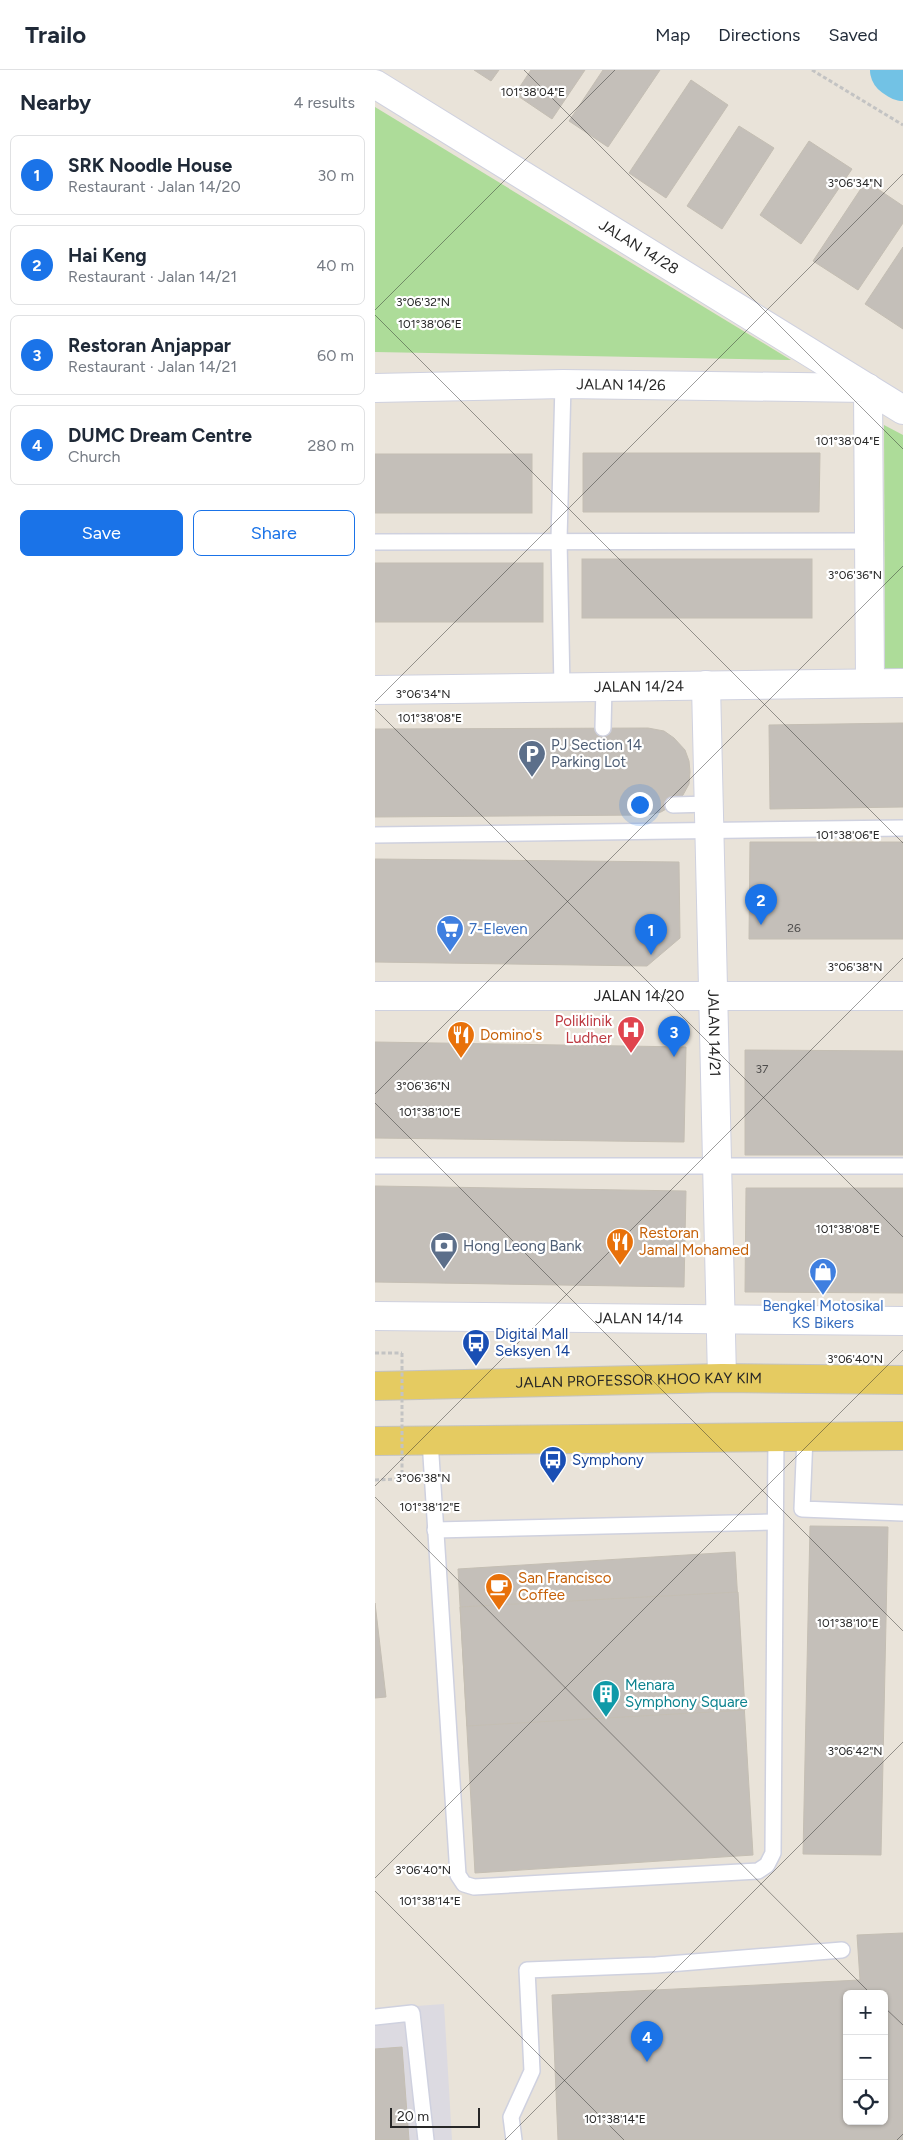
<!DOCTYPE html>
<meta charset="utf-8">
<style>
body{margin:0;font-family:Figtree,sans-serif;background:#f6f6f7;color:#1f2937}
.controls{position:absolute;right:15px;bottom:15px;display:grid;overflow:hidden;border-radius:8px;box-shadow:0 1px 4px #0004}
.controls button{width:45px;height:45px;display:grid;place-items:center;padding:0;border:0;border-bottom:1px solid #e0e1e3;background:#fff;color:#1f2937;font:25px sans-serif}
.scale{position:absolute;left:15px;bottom:12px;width:90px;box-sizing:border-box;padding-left:5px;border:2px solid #272727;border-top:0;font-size:14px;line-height:18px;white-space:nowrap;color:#272727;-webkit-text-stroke:4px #fff;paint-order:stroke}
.you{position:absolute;left:264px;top:734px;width:18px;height:18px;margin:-12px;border:4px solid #fff;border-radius:50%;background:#1a73e8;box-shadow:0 0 0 8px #1a73e833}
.badge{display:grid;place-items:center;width:32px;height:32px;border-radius:50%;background:#1a73e8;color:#fff;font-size:16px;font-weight:700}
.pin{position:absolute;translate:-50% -41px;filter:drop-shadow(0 1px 2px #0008)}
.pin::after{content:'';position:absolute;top:26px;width:18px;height:15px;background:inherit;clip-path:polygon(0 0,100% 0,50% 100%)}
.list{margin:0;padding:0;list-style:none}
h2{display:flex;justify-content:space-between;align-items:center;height:65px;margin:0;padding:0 20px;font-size:21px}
h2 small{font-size:16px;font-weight:400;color:#747a83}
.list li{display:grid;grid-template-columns:32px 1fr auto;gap:15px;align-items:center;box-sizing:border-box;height:80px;margin:0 10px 10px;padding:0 10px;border:1px solid #e0e1e3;border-radius:8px}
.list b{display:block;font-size:19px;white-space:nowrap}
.list p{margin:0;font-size:16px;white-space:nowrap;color:#747a83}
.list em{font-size:16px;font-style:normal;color:#747a83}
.actions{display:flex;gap:10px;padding:15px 20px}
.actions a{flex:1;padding:11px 0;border:1px solid #1a73e8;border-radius:8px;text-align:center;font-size:18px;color:#1a73e8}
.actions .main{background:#1a73e8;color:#fff}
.icon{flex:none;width:28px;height:28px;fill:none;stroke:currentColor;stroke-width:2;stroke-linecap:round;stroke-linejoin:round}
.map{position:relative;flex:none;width:528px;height:2070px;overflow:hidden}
header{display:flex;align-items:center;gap:30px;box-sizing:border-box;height:70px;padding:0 25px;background:#fff;border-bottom:1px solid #e0e1e3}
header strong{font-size:24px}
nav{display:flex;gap:28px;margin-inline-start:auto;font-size:18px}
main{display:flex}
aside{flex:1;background:#fff}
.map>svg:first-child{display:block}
.industrial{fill:#dcdae1}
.green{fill:#addc99}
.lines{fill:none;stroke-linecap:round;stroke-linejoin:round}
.river{stroke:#72c2e5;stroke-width:54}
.building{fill:#c4bfb9;stroke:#c4beb3;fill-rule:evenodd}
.lane-casing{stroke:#cfd1df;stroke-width:18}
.street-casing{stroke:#cfd1df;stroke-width:30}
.primary-casing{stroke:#c3c3c3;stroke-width:30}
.path{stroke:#c3c3c3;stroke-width:3;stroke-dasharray:4 2.5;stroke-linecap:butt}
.lane{stroke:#fff;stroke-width:15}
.street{stroke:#fff;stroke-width:28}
.primary{stroke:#e5cb61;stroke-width:28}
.path-bridge{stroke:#c3c3c3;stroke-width:3;stroke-dasharray:4 2.5;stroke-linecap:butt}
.ticks{fill:none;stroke:#272727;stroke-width:1;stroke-opacity:0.45}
.labels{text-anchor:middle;stroke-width:4.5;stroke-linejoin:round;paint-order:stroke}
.number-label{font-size:12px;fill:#4e4d4c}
.street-label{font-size:15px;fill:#272727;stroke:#fff}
.service-label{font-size:15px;fill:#4e5e75;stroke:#fff;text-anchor:start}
.shop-label{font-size:15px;fill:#366cbe;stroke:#fff;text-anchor:start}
.health-label{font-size:15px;fill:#be3a42;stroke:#fff;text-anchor:end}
.food-label{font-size:15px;fill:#c56008;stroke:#fff;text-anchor:start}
.transit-label{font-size:15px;fill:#164399;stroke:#fff;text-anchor:start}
.culture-label{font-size:15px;fill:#0d838f;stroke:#fff;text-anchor:start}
.ticks-label{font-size:12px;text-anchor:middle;fill:#272727;stroke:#fff;stroke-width:4.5;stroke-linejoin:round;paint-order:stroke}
</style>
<header>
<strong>Trailo</strong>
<nav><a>Map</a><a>Directions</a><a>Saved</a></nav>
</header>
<main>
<aside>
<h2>Nearby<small>4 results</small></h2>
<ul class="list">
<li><span class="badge">1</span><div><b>SRK Noodle House</b><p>Restaurant · Jalan 14/20</p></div><em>30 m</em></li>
<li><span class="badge">2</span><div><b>Hai Keng</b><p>Restaurant · Jalan 14/21</p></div><em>40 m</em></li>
<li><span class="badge">3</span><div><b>Restoran Anjappar</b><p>Restaurant · Jalan 14/21</p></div><em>60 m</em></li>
<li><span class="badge">4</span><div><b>DUMC Dream Centre</b><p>Church</p></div><em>280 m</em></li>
</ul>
<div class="actions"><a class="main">Save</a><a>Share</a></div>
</aside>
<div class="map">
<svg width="528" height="2070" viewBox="0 0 528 2070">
<rect width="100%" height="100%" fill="#e9e3d9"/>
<path class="industrial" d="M69,1934L77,2070H0V1939Z"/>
<g class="green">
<path d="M0,37L416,290L0,282Z"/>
<path d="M509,355L528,365V601H510Z"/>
</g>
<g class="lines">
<path class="river" d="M522,0L528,4"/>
</g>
<g class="building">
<path d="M99,0H124L116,11Z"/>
<path d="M156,0H210L177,49L140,24Z"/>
<path d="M228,0H285L233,77L194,51Z"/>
<path d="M316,10L353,35L291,128L254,103Z"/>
<path d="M364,56L399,78L347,159L312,136Z"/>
<path d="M434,71L477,99L426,174L385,145Z"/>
<path d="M491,111L528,136V153L483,220L438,191Z"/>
<path d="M528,177V259L490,234Z"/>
<path d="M208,383H445L444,442H208Z"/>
<rect x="0" y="384" width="157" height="59"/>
<rect x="207" y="489" width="230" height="59"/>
<rect x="0" y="493" width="168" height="59"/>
<path d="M528,653V737L395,739L394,655Z"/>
<path d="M273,658L289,661L299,668L310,680L314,691L315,702L314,714L308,725L298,735L286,742L272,745L0,747V659Z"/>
<path d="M375,772H528V869H374Z"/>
<path d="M0,789L304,792L305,868L272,896L0,892Z"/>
<path d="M0,972L311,977L309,1072L0,1068Z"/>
<path d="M370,980L528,981V1085H370Z"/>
<path d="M0,1116L311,1121L309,1217L0,1212Z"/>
<path d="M371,1118H528V1223L370,1222Z"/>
<path d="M435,1456L513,1457L506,1785L428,1784Z"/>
<path d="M360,1482L378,1785L100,1803L83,1499Z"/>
<path d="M363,1522L370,1640L92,1656L85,1537Z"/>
<path d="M0,1533L11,1627L0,1628Z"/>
<path d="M528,1863V2070H183L177,1925L485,1910L482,1865ZM472,1924H509V2051H472Z"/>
<path d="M27,1977L34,2070H0V1979Z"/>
</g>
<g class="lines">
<defs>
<g id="lane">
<path d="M0,472L494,471"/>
<path d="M187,617L184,470L188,314"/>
<path d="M228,658L229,617"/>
<path d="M298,735L334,734"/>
<path d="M0,765L528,758"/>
<path d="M0,1096H528"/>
<path d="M430,1366L427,1439L528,1443"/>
<path d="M55,1370L83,1805L89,1814L99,1817L383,1801L392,1795L398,1783L401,1366"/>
<path d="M60,1460L400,1452"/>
<path d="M0,1947L37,1943L51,2070"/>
<path d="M139,2070L136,2047L157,2001L152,1900L281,1895L467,1880"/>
</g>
<g id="street">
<path id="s1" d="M0,14L528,340"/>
<path id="s2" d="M0,318L188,314L493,318L495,613"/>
<path id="s3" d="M331,615L347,1308"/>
<path id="s4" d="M0,620L528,613"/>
<path id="s5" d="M0,926H528"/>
<path id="s6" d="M0,1246L528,1251"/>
</g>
<g id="primary">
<path id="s7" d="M0,1316L347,1308L528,1310"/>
<path d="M0,1371L528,1366"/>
</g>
</defs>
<use href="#lane" class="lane-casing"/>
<use href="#street" class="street-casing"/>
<use href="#primary" class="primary-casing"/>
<g class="path">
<path d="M437,0L528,55"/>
<path d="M0,1283H27"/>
<path d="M0,1410L27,1409"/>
</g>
<use href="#lane" class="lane"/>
<use href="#street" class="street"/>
<use href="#primary" class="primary"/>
<path class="path-bridge" d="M27,1283V1409"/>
</g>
<path class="ticks" d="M149,0L528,379M0,240L240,0M0,245L528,773M0,632L528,104M0,639L528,1167M0,1024L528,496M0,1033L528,1561M0,1416L528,888M0,1427L496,1924M0,1808L528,1280M0,1821L249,2070M509,1937L528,1955M130,2070L528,1672M522,2070L528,2064"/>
<defs>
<symbol id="parking-pin" viewBox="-11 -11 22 30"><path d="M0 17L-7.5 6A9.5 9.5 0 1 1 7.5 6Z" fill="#5c6f8a" stroke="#fff"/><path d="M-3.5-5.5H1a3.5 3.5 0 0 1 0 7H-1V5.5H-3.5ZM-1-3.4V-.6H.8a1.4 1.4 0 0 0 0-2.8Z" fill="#fff"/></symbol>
<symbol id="supermarket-pin" viewBox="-11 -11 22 30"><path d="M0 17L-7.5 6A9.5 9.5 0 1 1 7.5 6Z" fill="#3f7fe0" stroke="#fff"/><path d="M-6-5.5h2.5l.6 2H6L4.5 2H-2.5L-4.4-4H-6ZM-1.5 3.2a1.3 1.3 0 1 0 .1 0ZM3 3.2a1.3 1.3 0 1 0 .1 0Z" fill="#fff"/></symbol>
<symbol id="hospital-pin" viewBox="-11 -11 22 30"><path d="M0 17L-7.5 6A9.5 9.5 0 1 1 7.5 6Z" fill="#e0444e" stroke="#fff"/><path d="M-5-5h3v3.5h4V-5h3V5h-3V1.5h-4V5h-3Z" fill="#fff"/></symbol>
<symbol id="restaurant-pin" viewBox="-11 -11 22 30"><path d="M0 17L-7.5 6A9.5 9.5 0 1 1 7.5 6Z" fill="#e8710a" stroke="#fff"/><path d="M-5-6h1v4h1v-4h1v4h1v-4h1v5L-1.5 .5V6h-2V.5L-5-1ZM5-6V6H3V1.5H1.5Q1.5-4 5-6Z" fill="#fff"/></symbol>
<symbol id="bank-pin" viewBox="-11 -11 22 30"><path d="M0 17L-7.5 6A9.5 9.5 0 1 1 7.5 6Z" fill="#5c6f8a" stroke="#fff"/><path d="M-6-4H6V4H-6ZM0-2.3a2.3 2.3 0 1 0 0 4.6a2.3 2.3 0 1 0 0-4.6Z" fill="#fff"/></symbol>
<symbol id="shop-pin" viewBox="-11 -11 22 30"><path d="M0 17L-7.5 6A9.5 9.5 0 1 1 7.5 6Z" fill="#3f7fe0" stroke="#fff"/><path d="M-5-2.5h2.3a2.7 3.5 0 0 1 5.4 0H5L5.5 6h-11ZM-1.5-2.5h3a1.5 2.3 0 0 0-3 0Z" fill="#fff"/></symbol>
<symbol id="bus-pin" viewBox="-11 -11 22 30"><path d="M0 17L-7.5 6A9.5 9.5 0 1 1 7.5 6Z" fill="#1a4fb4" stroke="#fff"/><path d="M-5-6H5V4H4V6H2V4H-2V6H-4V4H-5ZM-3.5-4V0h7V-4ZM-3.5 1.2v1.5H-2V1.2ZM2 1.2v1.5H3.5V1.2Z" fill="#fff"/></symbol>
<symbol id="cafe-pin" viewBox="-11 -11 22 30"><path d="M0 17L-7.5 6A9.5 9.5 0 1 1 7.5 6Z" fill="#e8710a" stroke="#fff"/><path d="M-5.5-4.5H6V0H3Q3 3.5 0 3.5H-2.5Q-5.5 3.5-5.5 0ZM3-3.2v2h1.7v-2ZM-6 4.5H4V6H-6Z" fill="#fff"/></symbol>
<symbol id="building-pin" viewBox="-11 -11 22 30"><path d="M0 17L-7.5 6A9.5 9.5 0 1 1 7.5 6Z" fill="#0f9aa8" stroke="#fff"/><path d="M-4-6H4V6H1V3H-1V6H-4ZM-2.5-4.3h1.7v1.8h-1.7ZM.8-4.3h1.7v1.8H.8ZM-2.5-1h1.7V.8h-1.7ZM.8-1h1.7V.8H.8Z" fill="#fff"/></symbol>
</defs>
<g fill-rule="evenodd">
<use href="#parking-pin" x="141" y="668" width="32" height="43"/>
<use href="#supermarket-pin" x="59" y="843" width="32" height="43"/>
<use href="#hospital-pin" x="240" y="944" width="32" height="43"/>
<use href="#restaurant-pin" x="70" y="949" width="32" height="43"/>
<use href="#restaurant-pin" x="229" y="1156" width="32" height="43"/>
<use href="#bank-pin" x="53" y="1160" width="32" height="43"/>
<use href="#shop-pin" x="432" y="1186" width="32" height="43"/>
<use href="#bus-pin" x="85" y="1257" width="32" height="43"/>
<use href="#bus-pin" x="162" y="1374" width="32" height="43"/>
<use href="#cafe-pin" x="108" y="1501" width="32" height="43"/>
<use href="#building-pin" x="215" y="1608" width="32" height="43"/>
</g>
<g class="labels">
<g class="number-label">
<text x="419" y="862">26</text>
<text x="387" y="1003">37</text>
</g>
<g class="street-label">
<text dy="5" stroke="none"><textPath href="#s1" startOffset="310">JALAN 14/28</textPath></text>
<text dy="5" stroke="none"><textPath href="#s2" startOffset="246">JALAN 14/26</textPath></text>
<text dy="5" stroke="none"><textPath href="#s4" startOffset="264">JALAN 14/24</textPath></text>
<text dy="5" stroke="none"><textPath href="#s5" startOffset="264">JALAN 14/20</textPath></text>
<text dy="5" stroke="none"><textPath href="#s3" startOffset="348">JALAN 14/21</textPath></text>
<text dy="5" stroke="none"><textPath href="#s6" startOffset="264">JALAN 14/14</textPath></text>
<text dy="5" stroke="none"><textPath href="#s7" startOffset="264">JALAN PROFESSOR KHOO KAY KIM</textPath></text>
</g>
<g class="service-label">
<text x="176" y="680">PJ Section 14<tspan x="176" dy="17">Parking Lot</tspan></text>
<text x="88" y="1181">Hong Leong Bank</text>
</g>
<g class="shop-label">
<text x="94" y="864">7-Eleven</text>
<text x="448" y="1241" text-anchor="middle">Bengkel Motosikal<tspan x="448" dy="17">KS Bikers</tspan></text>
</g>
<g class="health-label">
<text x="237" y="956">Poliklinik<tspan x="237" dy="17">Ludher</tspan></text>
</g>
<g class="food-label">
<text x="105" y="970">Domino's</text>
<text x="264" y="1168">Restoran<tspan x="264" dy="17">Jamal Mohamed</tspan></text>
<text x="143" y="1513">San Francisco<tspan x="143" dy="17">Coffee</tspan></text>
</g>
<g class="transit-label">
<text x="120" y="1269">Digital Mall<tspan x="120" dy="17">Seksyen 14</tspan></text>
<text x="197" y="1395">Symphony</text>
</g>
<g class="culture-label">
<text x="250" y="1620">Menara<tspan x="250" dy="17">Symphony Square</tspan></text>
</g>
</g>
<g class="ticks-label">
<text x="158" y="26">101°38'04"E</text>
<text x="480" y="117">3°06'34"N</text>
<text x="48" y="236">3°06'32"N</text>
<text x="55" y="258">101°38'06"E</text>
<text x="473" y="375">101°38'04"E</text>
<text x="480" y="509">3°06'36"N</text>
<text x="48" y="628">3°06'34"N</text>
<text x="55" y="652">101°38'08"E</text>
<text x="473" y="769">101°38'06"E</text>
<text x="480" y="901">3°06'38"N</text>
<text x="48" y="1020">3°06'36"N</text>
<text x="55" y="1046">101°38'10"E</text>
<text x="473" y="1163">101°38'08"E</text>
<text x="480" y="1293">3°06'40"N</text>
<text x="48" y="1412">3°06'38"N</text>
<text x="55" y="1441">101°38'12"E</text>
<text x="473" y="1557">101°38'10"E</text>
<text x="480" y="1685">3°06'42"N</text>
<text x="48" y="1804">3°06'40"N</text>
<text x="55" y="1835">101°38'14"E</text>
<text x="240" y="2053">101°38'14"E</text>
</g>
</svg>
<div class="controls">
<button>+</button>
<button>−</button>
<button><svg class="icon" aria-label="locate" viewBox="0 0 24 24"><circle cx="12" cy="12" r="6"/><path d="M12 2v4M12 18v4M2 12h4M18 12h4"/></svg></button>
</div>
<div class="scale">20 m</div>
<div class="you"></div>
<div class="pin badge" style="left:276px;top:885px">1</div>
<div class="pin badge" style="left:386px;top:855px">2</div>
<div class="pin badge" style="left:299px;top:987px">3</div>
<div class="pin badge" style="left:272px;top:1992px">4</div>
</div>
</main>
